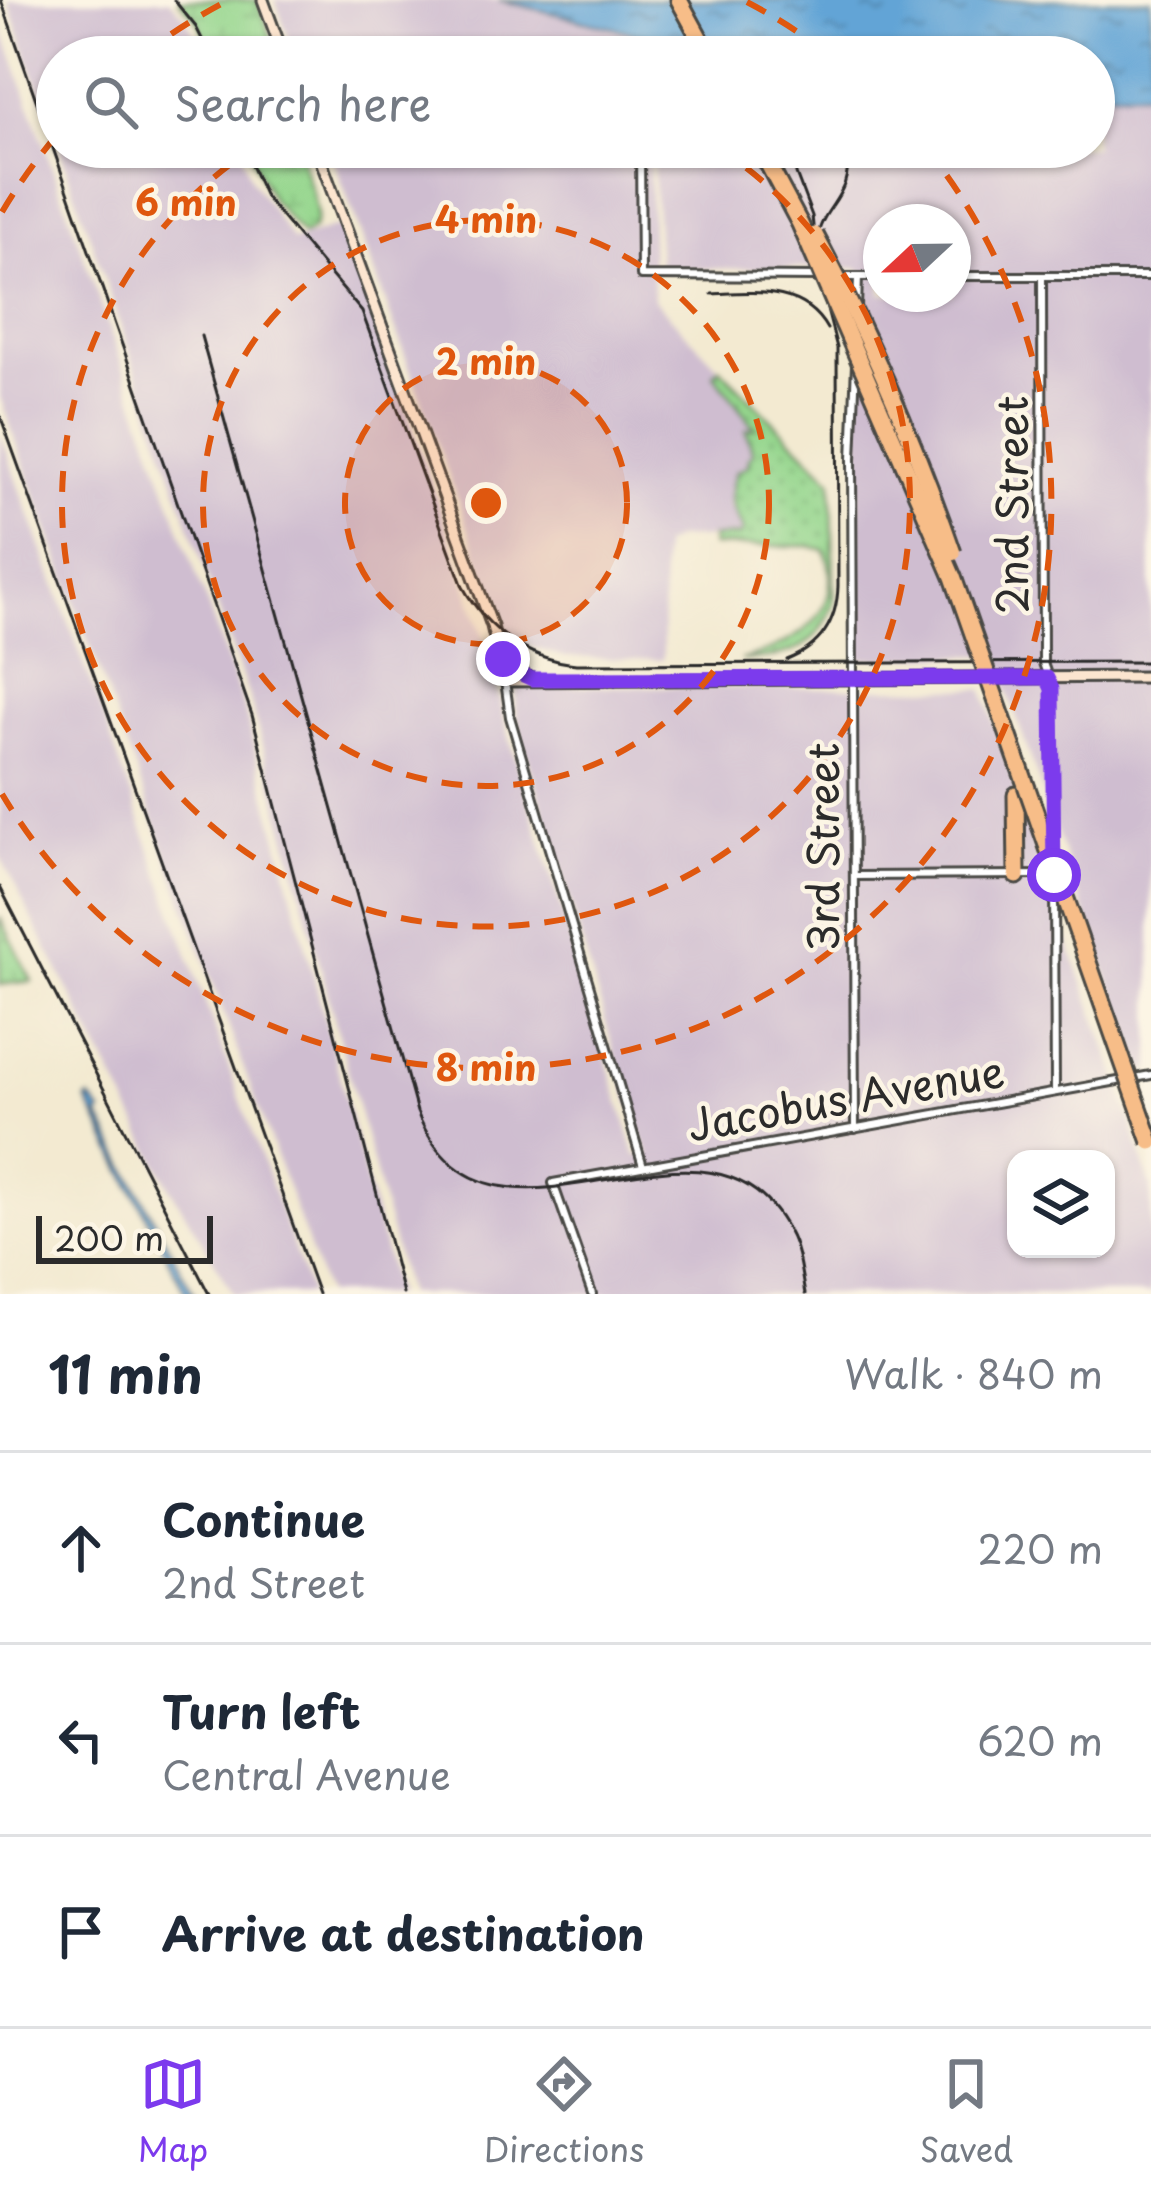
<!DOCTYPE html>
<meta charset="utf-8">
<style>
body{margin:0;font-family:"Playpen Sans",sans-serif;background:#f2f2f3;color:#1f2937}
.controls{position:absolute;right:36px;bottom:36px;display:grid;overflow:hidden;border-radius:24px;box-shadow:0 3px 9px #0004}
.controls button{width:108px;height:108px;display:grid;place-items:center;padding:0;border:0;border-bottom:3px solid #e0e1e3;background:#fff;color:#1f2937;font:60px sans-serif}
.compass{position:absolute;left:863px;top:204px;width:108px;height:108px;border-radius:50%;background:#fff;box-shadow:0 3px 9px #0004;rotate:248deg}
.scale{position:absolute;left:36px;bottom:30px;width:177px;box-sizing:border-box;padding-left:12px;border:6px solid #2b2b2b;border-top:0;font-size:33px;line-height:42px;white-space:nowrap;color:#2b2b2b;-webkit-text-stroke:9px #fcf5e5;paint-order:stroke}
.stop{position:absolute;width:36px;height:36px;margin:-27px;border:9px solid #7c3aed;border-radius:50%;background:#fff}
.stop.end{background:#7c3aed;border-color:#fff;box-shadow:0 3px 12px #0008}
.list{margin:0;padding:0;list-style:none}
h2{display:flex;justify-content:space-between;align-items:center;height:156px;margin:0;padding:0 48px;font-size:51px}
h2 small{font-size:39px;font-weight:400;color:#747a83}
.list li{display:grid;grid-template-columns:78px 1fr auto;gap:36px;align-items:center;box-sizing:border-box;height:192px;padding:0 48px;border-top:3px solid #e0e1e3}
.list b{display:block;font-size:45px;white-space:nowrap}
.list p{margin:0;font-size:39px;white-space:nowrap;color:#747a83}
.list em{font-size:39px;font-style:normal;color:#747a83}
.icon{flex:none;width:66px;height:66px;fill:none;stroke:currentColor;stroke-width:2;stroke-linecap:round;stroke-linejoin:round}
.map{position:relative;flex:none;width:1151px;height:1294px;overflow:hidden}
.search{position:absolute;background:#fff;box-shadow:0 3px 9px #0004;left:36px;right:36px;top:36px;height:132px;display:flex;align-items:center;gap:30px;box-sizing:border-box;padding:0 42px;border-radius:66px;color:#747a83;font-size:45px}
.sheet{height:732px;background:#fff}
nav{display:flex;justify-content:space-around;align-items:center;box-sizing:border-box;height:168px;border-top:3px solid #e0e1e3;background:#fff;font-size:33px;color:#747a83}
nav a{display:grid;justify-items:center;gap:6px}
nav .on{color:#7c3aed}
.map>svg:first-child{display:block}
.industrial{fill:#cfbdd0;fill-rule:evenodd}
.grass{fill:url(#grass-dots);stroke:#60805c;stroke-width:3}
.wetland{fill:url(#wetland-marsh);stroke:#60805c;stroke-width:3}
.water{fill:url(#water-ripples);stroke:#466880;stroke-width:3}
.lines{fill:none;stroke-linecap:round;stroke-linejoin:round}
.street-casing{stroke:#494844;stroke-width:12}
.secondary-casing{stroke:#494844;stroke-width:15}
.highway-casing{stroke:#494844;stroke-width:21}
.street{stroke:#fff;stroke-width:6}
.secondary{stroke:#fce5cf;stroke-width:9}
.highway{stroke:#f7bd88;stroke-width:15}
.rail{stroke:#2b2b2b;stroke-width:3}
.highway-bridge-casing{stroke:#494844;stroke-width:21;stroke-linecap:butt}
.highway-bridge{stroke:#f7bd88;stroke-width:15}
.route{stroke:#7c3aed;stroke-width:15}
.ring{fill:none;stroke:#df570e;stroke-width:6;stroke-dasharray:21 15}
.labels{text-anchor:middle;stroke-width:9;stroke-linejoin:round;paint-order:stroke}
.street-label{font-size:42px;fill:#2b2b2b;stroke:#fcf5e5}
.centre{fill:#df570e;stroke:#fcf5e5;stroke-width:6}
.ring-label{font-size:36px;text-anchor:middle;font-weight:bold;fill:#df570e;stroke:#fcf5e5;stroke-width:9;stroke-linejoin:round;paint-order:stroke}
</style>
<div class="map">
<svg width="1151" height="1294" viewBox="0 0 1151 1294">
<defs>
<pattern id="grass-dots" width="8" height="8" patternUnits="userSpaceOnUse" patternTransform="scale(3)"><rect width="8" height="8" fill="#94d68d"/><path d="M2 2h.1M6 6h.1" fill="none" stroke="#80b87a" stroke-width="1.8" stroke-linecap="round"/></pattern>
<pattern id="wetland-marsh" width="20" height="14" patternUnits="userSpaceOnUse" patternTransform="scale(3)"><rect width="20" height="14" fill="#94d68d"/><path d="M1 5h8M5 5V1M11 12h8M15 12V8" fill="none" stroke="#80b87a"/></pattern>
<pattern id="water-ripples" width="26" height="14" patternUnits="userSpaceOnUse" patternTransform="scale(3)"><rect width="26" height="14" fill="#62a4d6"/><path d="M2 4q2-2 4 0t4 0M15 11q2-2 4 0t4 0" fill="none" stroke="#5186ae"/></pattern>
</defs>
<rect width="100%" height="100%" fill="#fcf5e5"/>
<filter id="ink" filterUnits="userSpaceOnUse"><feTurbulence type="fractalNoise" baseFrequency=".00833" numOctaves="2"/><feDisplacementMap in="SourceGraphic" scale="24" xChannelSelector="R" yChannelSelector="G"/><feConvolveMatrix kernelMatrix="1 2 1 2 8 2 1 2 1" color-interpolation-filters="sRGB"/></filter>
<filter id="wash" filterUnits="userSpaceOnUse"><feTurbulence type="fractalNoise" baseFrequency=".004" numOctaves="4" result="noise"/><feDisplacementMap in="SourceGraphic" scale="48" xChannelSelector="R" yChannelSelector="G"/><feGaussianBlur stdDeviation="2.7" result="paint"/><feColorMatrix in="noise" values="0 0 0 0 0 0 0 0 0 0 0 0 0 0 0 0 0 1.4 0 .05"/><feComposite in="paint" operator="in"/></filter>
<g filter="url(#wash)">
<rect width="100%" height="100%" fill="#f3ead1"/>
<g class="industrial">
<path d="M8,0H170L184,15L207,57H57V141Z"/>
<path d="M275,0H499L647,36V52L664,57H296Z"/>
<path d="M0,21L244,708L396,1294H326L0,397Z"/>
<path d="M1094,92H1151V1071L1141,1072L1004,682L999,655L860,659L858,399L868,319L863,308L860,268L659,269L652,147H1094ZM881,222H953V294H881Z"/>
<path d="M59,147H240L251,180L293,241L345,224L488,650L506,726L636,1156L649,1154L629,1101L545,816L517,720L515,692L520,686L983,689L1040,866L1112,1061L1151,1187V1294H407L251,703ZM1016,1159H1106V1249H1016Z"/>
<path d="M329,147H649L653,299L720,368L714,374L756,429L750,465L736,472L729,492V505L743,529L740,536L677,539L662,546L663,660L565,657L528,646L512,637L504,627Z"/>
<path d="M0,433L115,750L310,1294H234L169,1186L0,856Z"/>
</g>
<path class="grass" d="M720,368L832,480L834,603C818,649 787,659 741,660C794,644 848,616 825,550L809,546H712L711,538L740,536L743,530C730,506 727,498 736,472L749,465L748,458L753,453L746,430L755,428L714,374Z"/>
<g class="wetland">
<path d="M179,0H258L278,57H214L198,22Z"/>
<path d="M247,147H301C297,170 337,226 302,235L272,200Z"/>
<path d="M0,917L32,981L0,985Z"/>
</g>
<g class="water">
<path d="M499,0H1151V92H1094V57H672L647,53L646,36Z"/>
<path d="M90,1098L102,1112L99,1116L194,1294H186L87,1100Z"/>
</g>
</g>
<g filter="url(#ink)">
<g class="lines">
<defs>
<g id="street">
<path d="M640,148L641,276L817,277"/>
<path d="M953,276H1151"/>
<path d="M1042,276L1043,663L1052,689L1054,848"/>
<path d="M837,277H881"/>
<path d="M857,309L858,277"/>
<path d="M505,681L510,717L643,1166"/>
<path d="M855,876L1054,875"/>
<path d="M1054,885L1055,1092"/>
<path d="M855,1129L852,459L856,364"/>
<path d="M592,1294L553,1183L1151,1075"/>
</g>
<g id="secondary">
<path d="M263,0L284,57"/>
<path d="M316,147L492,626L505,681L1151,677"/>
<path d="M501,656L515,671L530,678"/>
</g>
<g id="highway">
<path d="M679,0L710,57"/>
<path d="M1016,795L1017,876"/>
</g>
</defs>
<use href="#street" class="street-casing"/>
<use href="#secondary" class="secondary-casing"/>
<use href="#highway" class="highway-casing"/>
<use href="#street" class="street"/>
<use href="#secondary" class="secondary"/>
<use href="#highway" class="highway"/>
<g class="rail">
<path d="M1,0L252,715L403,1294"/>
<path d="M174,0L196,27L211,57"/>
<path d="M243,147L265,197L362,312L463,587C487,630 527,659 576,664L1151,662"/>
<path d="M816,243C823,200 852,203 848,147"/>
<path d="M712,294C755,292 803,286 827,329"/>
<path d="M201,336L417,1112C490,1294 708,1073 789,1232C799,1250 801,1274 805,1294"/>
<path d="M0,415L318,1294"/>
<path d="M787,660C820,647 837,622 838,586L837,348L818,275L812,216L796,174L794,147"/>
<path d="M0,887L209,1294"/>
</g>
<defs>
<g id="highway-bridge">
<path d="M759,147L800,224L953,577L1151,1142"/>
<path d="M815,235C870,338 915,443 953,553"/>
</g>
</defs>
<use href="#highway-bridge" class="highway-bridge-casing"/>
<use href="#highway-bridge" class="highway-bridge"/>
</g>
</g>
<g class="lines" filter="url(#ink)">
<path class="route" d="M503,659L515,671L532,679L1047,678L1052,689L1054,875"/>
</g>
<circle cx="486" cy="503" r="141" fill="#df570e" fill-opacity=".12"/>
<g class="ring">
<circle cx="486" cy="503" r="141"/>
<circle cx="486" cy="503" r="283"/>
<path d="M717 147A424 424 0 1 1 255 147"/>
<path d="M2 212A565 565 0 0 1 56 136M142 55A565 565 0 0 1 225 2M747 2A565 565 0 0 1 830 55M925 147A565 565 0 1 1 2 794"/>
</g>
<g class="labels">
<g class="street-label">
<text transform="translate(1013 505) rotate(-90)" y="15">2nd Street</text>
<text transform="translate(824 847) rotate(-90)" y="15">3rd Street</text>
<text transform="translate(846 1099) rotate(-10)" y="15">Jacobus Avenue</text>
</g>
</g>
<circle cx="486" cy="503" r="18" class="centre"/>
<g class="ring-label">
<text x="186" y="216">6 min</text>
<text x="486" y="233">4 min</text>
<text x="486" y="375">2 min</text>
<text x="486" y="1081">8 min</text>
</g>
</svg>
<div class="controls">
<button><svg class="icon" aria-label="layers" viewBox="0 0 24 24"><path d="M12 4l9 5-9 5-9-5zM3 14l9 5 9-5"/></svg></button>
</div>
<svg class="compass" viewBox="-18 -18 36 36"><path d="M0-13l5 13h-10z" fill="#e53935"/><path d="M0 13l5-13h-10z" fill="#747a83"/></svg>
<div class="scale">200 m</div>
<div class="stop" style="left:1054px;top:875px"></div>
<div class="stop end" style="left:503px;top:659px"></div>
<div class="search"><svg class="icon" aria-label="search" viewBox="0 0 24 24"><circle cx="10" cy="10" r="6"/><path d="M15 15l6 6"/></svg>Search here</div>
</div>
<section class="sheet">
<h2>11 min<small>Walk · 840 m</small></h2>
<ul class="list">
<li><svg class="icon" aria-label="ahead" viewBox="0 0 24 24"><path d="M12 20V5M6 11l6-6 6 6"/></svg><div><b>Continue</b><p>2nd Street</p></div><em>220 m</em></li>
<li><svg class="icon" aria-label="left" viewBox="0 0 24 24"><path d="M17 20v-9H6M10 6l-5 5 5 5"/></svg><div><b>Turn left</b><p>Central Avenue</p></div><em>620 m</em></li>
<li><svg class="icon" aria-label="arrive" viewBox="0 0 24 24"><path d="M6 21V4h12l-3 4 3 4H6"/></svg><div><b>Arrive at destination</b></div></li>
</ul>
</section>
<nav>
<a class="on"><svg class="icon" aria-label="map" viewBox="0 0 24 24"><path d="M3 6l6-2 6 2 6-2v14l-6 2-6-2-6 2zM9 4v14M15 6v14"/></svg>Map</a>
<a><svg class="icon" aria-label="directions" viewBox="0 0 24 24"><path d="M12 3l9 9-9 9-9-9zM9 14v-3h6M13 9l2 2-2 2"/></svg>Directions</a>
<a><svg class="icon" aria-label="saved" viewBox="0 0 24 24"><path d="M7 4h10v16l-5-4-5 4z"/></svg>Saved</a>
</nav>
